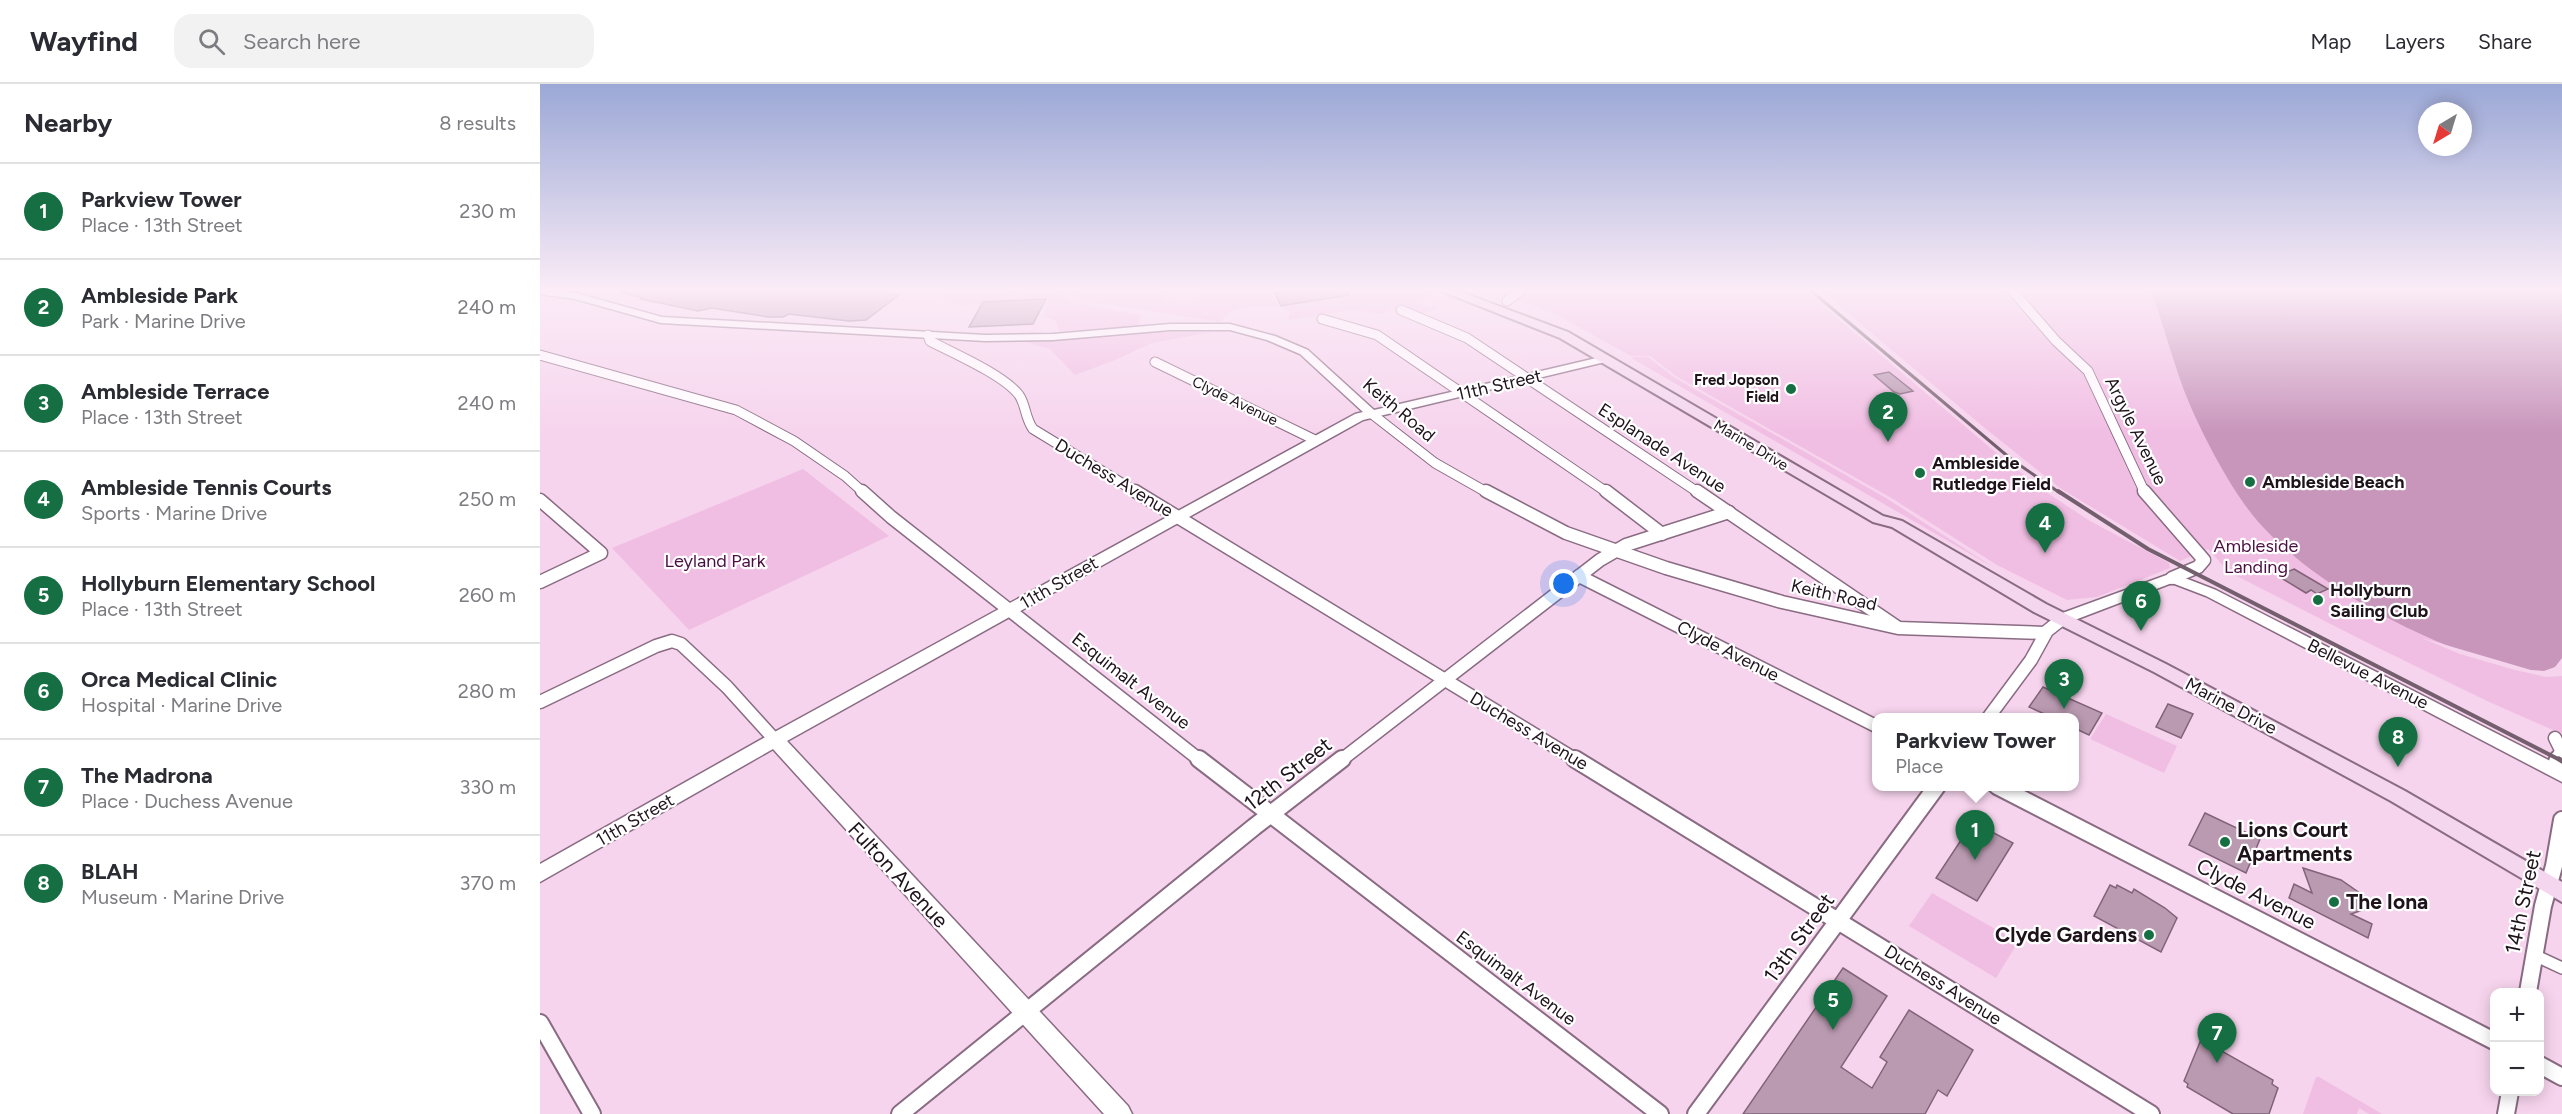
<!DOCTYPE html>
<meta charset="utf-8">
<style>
body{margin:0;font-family:Figtree,sans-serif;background:#f2f2f3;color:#2b2b33}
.controls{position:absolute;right:18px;bottom:18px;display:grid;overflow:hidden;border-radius:12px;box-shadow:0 3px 15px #0003}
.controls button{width:54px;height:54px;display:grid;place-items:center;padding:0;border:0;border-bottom:2px solid #e1e1e2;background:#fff;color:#2b2b33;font:30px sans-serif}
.compass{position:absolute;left:1878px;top:18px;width:54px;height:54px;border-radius:50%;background:#fff;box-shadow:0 3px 15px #0003;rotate:218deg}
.you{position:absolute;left:1024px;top:500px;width:21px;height:21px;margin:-15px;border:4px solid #fff;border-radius:50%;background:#1a73e8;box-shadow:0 0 0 9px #1a73e833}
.badge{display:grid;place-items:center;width:39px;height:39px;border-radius:50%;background:#166f42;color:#fff;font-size:20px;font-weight:700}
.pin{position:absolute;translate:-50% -50px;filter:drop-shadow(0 2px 3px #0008)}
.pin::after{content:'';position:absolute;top:32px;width:21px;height:18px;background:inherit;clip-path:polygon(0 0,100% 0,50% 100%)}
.popup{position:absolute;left:1332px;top:629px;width:207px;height:78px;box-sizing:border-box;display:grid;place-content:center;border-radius:12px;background:#fff;filter:drop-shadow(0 2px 4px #0005);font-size:20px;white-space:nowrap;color:#7c7c81}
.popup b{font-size:22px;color:#2b2b33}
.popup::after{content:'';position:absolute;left:50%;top:100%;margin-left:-12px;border:12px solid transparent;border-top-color:#fff}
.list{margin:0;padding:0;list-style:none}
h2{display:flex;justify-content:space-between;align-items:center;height:78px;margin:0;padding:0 24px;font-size:26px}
h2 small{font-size:20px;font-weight:400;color:#7c7c81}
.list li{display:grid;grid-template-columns:39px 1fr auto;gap:18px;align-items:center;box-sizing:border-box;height:96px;padding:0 24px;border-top:2px solid #e1e1e2}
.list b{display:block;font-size:22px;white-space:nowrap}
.list p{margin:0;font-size:20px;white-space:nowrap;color:#7c7c81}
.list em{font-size:20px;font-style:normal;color:#7c7c81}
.icon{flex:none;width:33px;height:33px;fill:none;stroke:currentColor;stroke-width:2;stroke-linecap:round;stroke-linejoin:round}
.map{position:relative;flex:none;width:2022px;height:1030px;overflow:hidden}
header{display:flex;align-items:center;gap:36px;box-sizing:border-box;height:84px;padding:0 30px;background:#fff;border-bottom:2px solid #e1e1e2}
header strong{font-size:28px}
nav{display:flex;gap:33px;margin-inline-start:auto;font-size:21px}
.search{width:420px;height:54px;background:#f2f2f3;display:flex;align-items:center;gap:15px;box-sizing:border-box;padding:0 21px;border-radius:18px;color:#7c7c81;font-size:22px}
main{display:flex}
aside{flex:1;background:#fff}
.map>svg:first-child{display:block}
.green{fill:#f1bee3}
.water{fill:#c895bb}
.pier{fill:#f6d4ed}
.building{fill:#ba9ab1;stroke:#806379;stroke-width:1.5}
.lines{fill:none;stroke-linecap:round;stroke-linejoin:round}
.pedestrian-casing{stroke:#896b82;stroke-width:14}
.minor-far2-casing{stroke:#896b82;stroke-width:11}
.minor-far1-casing{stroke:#896b82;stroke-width:15}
.minor-casing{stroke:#896b82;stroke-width:20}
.tertiary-casing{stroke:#896b82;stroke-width:3}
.secondary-casing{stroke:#896b82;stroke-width:4}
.pedestrian{stroke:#fff;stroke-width:11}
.minor-far2{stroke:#fff;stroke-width:9}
.minor-far1{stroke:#fff;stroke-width:12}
.minor{stroke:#fff;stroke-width:16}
.tertiary{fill:#fff;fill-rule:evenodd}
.secondary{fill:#f4d7ee;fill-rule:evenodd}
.rail-far2{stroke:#745f6e;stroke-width:3}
.rail-far1{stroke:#745f6e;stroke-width:4}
.rail{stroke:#745f6e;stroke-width:5}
.poi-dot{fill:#166f42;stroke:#fff;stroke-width:2}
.labels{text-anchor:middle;stroke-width:4.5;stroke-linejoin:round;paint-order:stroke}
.far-poi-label{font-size:15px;font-weight:bold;fill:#1e121b;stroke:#fff;text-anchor:end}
.far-street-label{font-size:15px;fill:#1e121b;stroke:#fff}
.street-label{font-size:18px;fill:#1e121b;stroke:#fff}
.poi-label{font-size:18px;font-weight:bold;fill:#1e121b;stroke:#fff;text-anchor:start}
.park-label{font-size:18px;fill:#4b0e41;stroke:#fff}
.near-street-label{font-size:21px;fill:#1e121b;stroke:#fff}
.near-poi-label{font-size:21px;font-weight:bold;fill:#1e121b;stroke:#fff;text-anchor:start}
</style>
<header>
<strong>Wayfind</strong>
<div class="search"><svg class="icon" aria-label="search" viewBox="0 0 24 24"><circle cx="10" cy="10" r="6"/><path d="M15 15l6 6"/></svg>Search here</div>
<nav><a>Map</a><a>Layers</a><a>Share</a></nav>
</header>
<main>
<aside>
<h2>Nearby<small>8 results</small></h2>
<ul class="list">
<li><span class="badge">1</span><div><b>Parkview Tower</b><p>Place · 13th Street</p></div><em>230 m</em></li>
<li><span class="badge">2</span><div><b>Ambleside Park</b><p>Park · Marine Drive</p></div><em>240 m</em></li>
<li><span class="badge">3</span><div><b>Ambleside Terrace</b><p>Place · 13th Street</p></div><em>240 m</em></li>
<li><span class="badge">4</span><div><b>Ambleside Tennis Courts</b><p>Sports · Marine Drive</p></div><em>250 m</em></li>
<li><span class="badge">5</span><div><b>Hollyburn Elementary School</b><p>Place · 13th Street</p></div><em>260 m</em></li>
<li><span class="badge">6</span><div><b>Orca Medical Clinic</b><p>Hospital · Marine Drive</p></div><em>280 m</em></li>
<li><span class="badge">7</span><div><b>The Madrona</b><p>Place · Duchess Avenue</p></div><em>330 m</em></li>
<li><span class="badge">8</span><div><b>BLAH</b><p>Museum · Marine Drive</p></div><em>370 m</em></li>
</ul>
</aside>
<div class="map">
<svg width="2022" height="1030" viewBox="0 0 2022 1030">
<rect width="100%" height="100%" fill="#f6d4ed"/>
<g class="green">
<path d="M410,205H523L522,212L533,219L600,231L599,242L519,247L516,237L503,232L509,213L483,215L484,210L476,209L470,214L421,222L401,213Z"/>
<path d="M536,205H636L621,216L647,221L670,205H713L733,213L739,222C713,225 699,217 680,238L544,217L532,209Z"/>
<path d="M834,205H889L892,209L876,219L890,224L901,219L896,225L883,229L854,225L842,230L811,226L749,236L750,228L743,223L814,211Z"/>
<path d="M951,205H1263L1467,378L1506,408L1550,437L1629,479L1630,484L1557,513L1527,516L1457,481L1353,415L1136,292L1110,272H1091L1019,232Z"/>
<path d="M1279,205H1610L1676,373L1721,441L1821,517L1875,548L1921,567L2022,590V650L1947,617L1818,554L1689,488L1668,465L1640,477L1520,404L1446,345Z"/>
<path d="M600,248H673L612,259L575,276L535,291L510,265L486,258Z"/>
<path d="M1093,273H1108L1135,294L1346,414L1453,483L1091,274Z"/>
<path d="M263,385L349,452L149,546L72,464Z"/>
<path d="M1566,630L1637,662L1624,689L1550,655Z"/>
<path d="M1392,809L1478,858L1456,894L1369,842Z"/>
<path d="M1776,993H1779L1842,1030H1829L1819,1024L1817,1030H1763Z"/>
</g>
<path class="water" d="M1610,205H2022V590C1989,593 1927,570 1896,557C1837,532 1765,489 1722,442C1695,413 1666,358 1650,321C1634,284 1625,243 1610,205Z"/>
<path class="pier" d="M1882,554L1991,586L2004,587L2015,583L2022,574V592L2006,593L1975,586L1920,570Z"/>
<g class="building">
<path d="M83,205H298L355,209L352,211H359L326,236L309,237L249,230L243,233H228L172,224L158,227L101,215L103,214L82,209Z"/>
<path d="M761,205H808L809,211L741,222L735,209Z"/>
<path d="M506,215L493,240L429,243L443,218Z"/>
<path d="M1349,288L1373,307L1360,310L1354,308L1334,291Z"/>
<path d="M1754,485L1788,505L1777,510L1771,506L1766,509L1738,492Z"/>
<path d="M1503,603L1562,629L1549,651L1534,644V633H1511L1489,623Z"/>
<path d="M1628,620L1653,630L1641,654L1616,643Z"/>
<path d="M1665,729L1720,755L1706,789L1649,761Z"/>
<path d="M1433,738L1473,759L1437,817L1396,794Z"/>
<path d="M1763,784L1801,796L1837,821L1811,830L1832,840L1828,854L1749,814L1754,800L1772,809Z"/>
<path d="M1570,801L1576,804L1577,801L1592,809L1594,805L1625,824L1637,834L1621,868L1554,832Z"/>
<path d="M1303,884L1347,912L1301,983L1332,1004L1347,978L1340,973L1369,926L1433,966L1407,1012L1398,1006L1385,1030H1203Z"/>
<path d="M1660,958L1665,961L1666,958L1733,996L1732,1000L1738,1004L1729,1030H1693L1647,1003L1648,1000L1644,997Z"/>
</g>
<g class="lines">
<defs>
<path id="pedestrian" d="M1994,871L2022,884"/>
<g id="minor-far2">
<path d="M1471,205L1516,257L1548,287L1605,409"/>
<path d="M967,217L983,205"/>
<path d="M861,226L927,254L1159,409"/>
<path d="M782,235L837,251L1068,409"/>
<path d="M388,251L390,257C413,269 464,291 479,311C486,321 485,334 493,345L598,409"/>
<path d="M0,271L196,326L254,357L305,392L324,409"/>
<path d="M615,278L775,356"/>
<path d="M832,330L895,379L948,409"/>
</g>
<g id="minor-far1">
<path d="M322,407L351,433L661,677"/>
<path d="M595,407L1038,677"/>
<path d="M946,407L1026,449L1126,484L1242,518L1358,544L1505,549"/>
<path d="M1066,407L1122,450"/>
<path d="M1157,407L1357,543"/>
<path d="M1604,407L1664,476L1658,483L1632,494"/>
<path d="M0,416L61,469L0,498"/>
<path d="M1039,492L1336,642"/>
<path d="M0,618L116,562L132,557L141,560L187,603L235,656"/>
<path d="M1448,634L1491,576L1507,547L1522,535"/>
<path d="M2015,654L2021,666L2017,677"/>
<path d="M800,677L1060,476L1086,461L1189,428"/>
</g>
<g id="minor">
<path d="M659,675L1120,1030"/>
<path d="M1035,675L1611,1030"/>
<path d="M2018,675L2017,678L2022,685"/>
<path d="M1457,702L1954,957"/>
<path d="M1988,908L2003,822L2014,782L2022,736"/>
<path d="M0,939L52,1030"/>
<path d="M2000,981L2022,993"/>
<path d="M360,1030L714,743L802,675"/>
<path d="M1156,1030L1397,702"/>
<path d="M1966,1030L1970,1008"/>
</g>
<g id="tertiary">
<path d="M0,205L36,209L122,233L445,251L513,250L630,240H690L735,252L768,266L834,326L1065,272L1071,275L1065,278L823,336L247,657L588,1022L592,1030H564L233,665L0,798V780L229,651L815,330L823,328L760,270L727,256L690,246H630L513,256L445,257L121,239L35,215L0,210Z"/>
<path d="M1632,489L1676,506L2022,683V698L1666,512L1632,499L1527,539L1522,540L1514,535L1517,531Z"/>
</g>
<path id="secondary" d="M896,205H913L1028,248L1343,432L1362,437L1506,520L1626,580L1865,707L2022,798V818L1851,717L1614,588L1494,528L1352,443L1333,438L1020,254Z"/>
</defs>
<use href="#pedestrian" class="pedestrian-casing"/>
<use href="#minor-far2" class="minor-far2-casing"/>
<use href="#minor-far1" class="minor-far1-casing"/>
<use href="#minor" class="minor-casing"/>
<use href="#tertiary" class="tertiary-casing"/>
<use href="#secondary" class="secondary-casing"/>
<use href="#pedestrian" class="pedestrian"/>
<use href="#minor-far2" class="minor-far2"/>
<use href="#minor-far1" class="minor-far1"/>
<use href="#minor" class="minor"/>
<use href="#tertiary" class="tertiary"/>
<use href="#secondary" class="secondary"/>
<path class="rail-far2" d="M1269,205L1471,375L1520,409"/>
<path class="rail-far1" d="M1518,407L1608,465L2022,677"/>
<path class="rail" d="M2019,675L2022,677"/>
</g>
<linearGradient id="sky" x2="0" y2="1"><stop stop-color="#9ba8d6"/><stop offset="0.59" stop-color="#fbecf7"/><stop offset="1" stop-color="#fbecf7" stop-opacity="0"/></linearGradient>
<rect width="2022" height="349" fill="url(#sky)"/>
<g class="poi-dot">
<circle cx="1251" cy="305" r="6"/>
<circle cx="1380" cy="389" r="6"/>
<circle cx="1710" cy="398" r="6"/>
<circle cx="1778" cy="516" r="6"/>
<circle cx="1685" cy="758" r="6"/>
<circle cx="1794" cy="818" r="6"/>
<circle cx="1609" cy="851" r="6"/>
</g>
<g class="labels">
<g class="far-poi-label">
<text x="1239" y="301">Fred Jopson<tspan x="1239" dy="17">Field</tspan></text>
</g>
<g class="far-street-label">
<text transform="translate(695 317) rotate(26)" y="5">Clyde Avenue</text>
<text transform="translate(1211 361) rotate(31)" y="5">Marine Drive</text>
</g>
<g class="street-label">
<text transform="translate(959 301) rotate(-13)" y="6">11th Street</text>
<text transform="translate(859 326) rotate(40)" y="6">Keith Road</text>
<text transform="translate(1596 347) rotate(64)" y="6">Argyle Avenue</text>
<text transform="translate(1122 364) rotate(33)" y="6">Esplanade Avenue</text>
<text transform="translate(574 394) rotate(31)" y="6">Duchess Avenue</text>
<text transform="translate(519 499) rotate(-30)" y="6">11th Street</text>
<text transform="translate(1294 511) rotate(13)" y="6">Keith Road</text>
<text transform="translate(1188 567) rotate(27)" y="6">Clyde Avenue</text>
<text transform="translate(1828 590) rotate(27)" y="6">Bellevue Avenue</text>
<text transform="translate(591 597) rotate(38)" y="6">Esquimalt Avenue</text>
<text transform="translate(1691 622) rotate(28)" y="6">Marine Drive</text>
<text transform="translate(989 647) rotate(31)" y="6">Duchess Avenue</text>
<text transform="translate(95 736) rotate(-30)" y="6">11th Street</text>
<text transform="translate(976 894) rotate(37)" y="6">Esquimalt Avenue</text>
<text transform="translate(1403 901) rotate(32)" y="6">Duchess Avenue</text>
</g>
<g class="poi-label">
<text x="1392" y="385">Ambleside<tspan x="1392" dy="21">Rutledge Field</tspan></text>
<text x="1722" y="404">Ambleside Beach</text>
<text x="1790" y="512">Hollyburn<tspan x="1790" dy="21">Sailing Club</tspan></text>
</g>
<g class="park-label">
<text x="1716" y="468">Ambleside<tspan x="1716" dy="21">Landing</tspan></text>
<text x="175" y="483">Leyland Park</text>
</g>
<g class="near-street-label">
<text transform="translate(748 690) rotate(-38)" y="7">12th Street</text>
<text transform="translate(358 791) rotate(47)" y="7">Fulton Avenue</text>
<text transform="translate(1716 810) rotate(27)" y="7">Clyde Avenue</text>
<text transform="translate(1983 818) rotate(-78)" y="7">14th Street</text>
<text transform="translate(1259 854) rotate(-54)" y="7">13th Street</text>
</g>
<g class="near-poi-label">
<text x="1697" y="753">Lions Court<tspan x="1697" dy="24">Apartments</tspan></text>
<text x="1806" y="825">The Iona</text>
<text x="1597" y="858" text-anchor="end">Clyde Gardens</text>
</g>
</g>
</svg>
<div class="controls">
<button>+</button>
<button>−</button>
</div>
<svg class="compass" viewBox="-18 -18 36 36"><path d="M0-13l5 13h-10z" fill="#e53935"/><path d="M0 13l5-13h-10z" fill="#7c7c81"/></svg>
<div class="you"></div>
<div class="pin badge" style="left:1435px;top:776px">1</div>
<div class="popup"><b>Parkview Tower</b>Place</div>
<div class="pin badge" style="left:1348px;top:358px">2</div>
<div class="pin badge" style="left:1524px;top:625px">3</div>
<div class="pin badge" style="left:1505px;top:469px">4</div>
<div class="pin badge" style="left:1293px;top:946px">5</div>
<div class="pin badge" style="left:1601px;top:547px">6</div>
<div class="pin badge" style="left:1677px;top:979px">7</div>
<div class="pin badge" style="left:1858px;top:683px">8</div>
</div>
</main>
